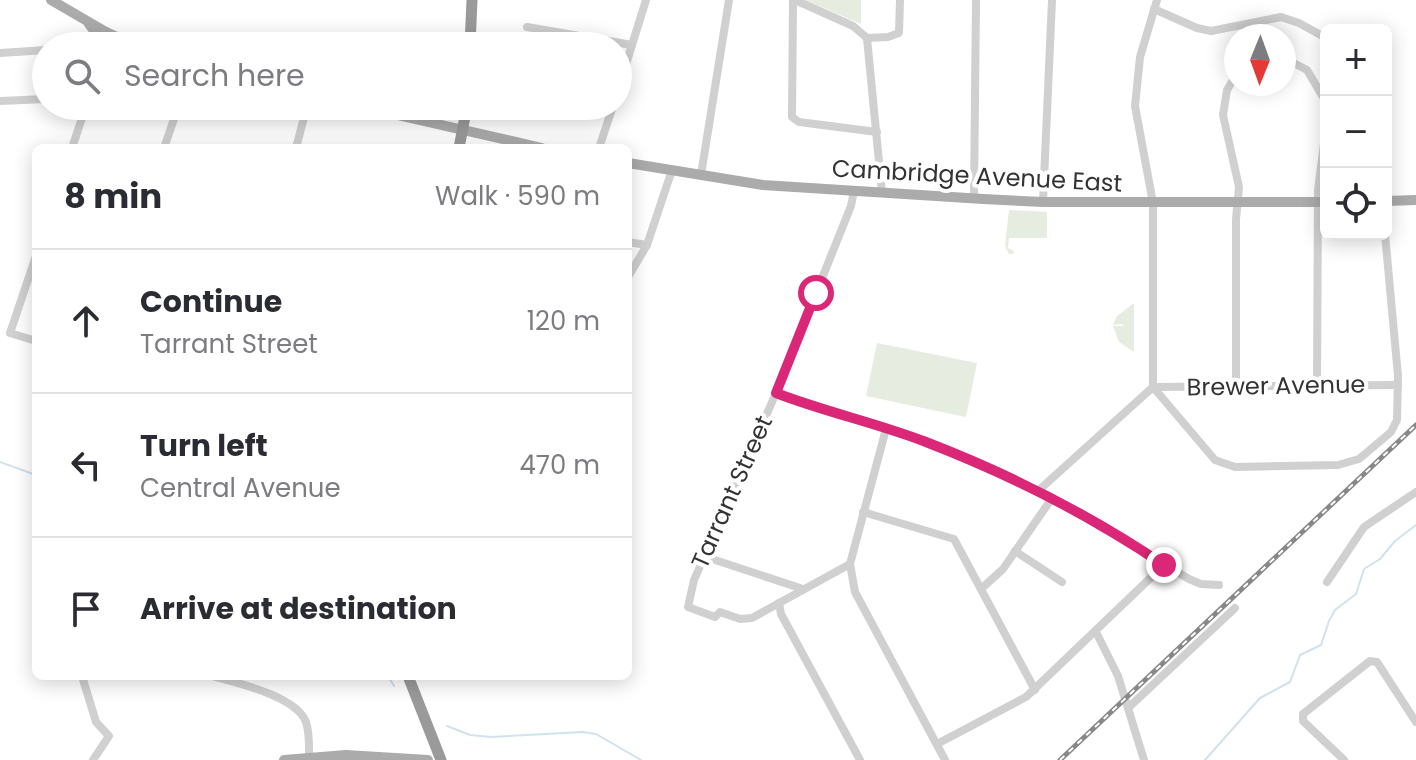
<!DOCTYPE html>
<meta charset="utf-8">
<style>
body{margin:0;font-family:Poppins,sans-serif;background:#f7f7f7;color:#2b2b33}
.controls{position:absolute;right:24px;top:24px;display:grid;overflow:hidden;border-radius:12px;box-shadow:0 4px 20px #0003}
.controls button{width:72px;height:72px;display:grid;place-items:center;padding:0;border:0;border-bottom:2px solid #e1e1e2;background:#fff;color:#2b2b33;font:40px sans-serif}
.compass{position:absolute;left:1224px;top:24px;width:72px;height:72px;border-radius:50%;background:#fff;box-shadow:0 4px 20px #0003;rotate:181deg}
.stop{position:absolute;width:24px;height:24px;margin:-18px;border:6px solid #db2777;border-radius:50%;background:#fff}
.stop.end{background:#db2777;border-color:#fff;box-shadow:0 2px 8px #0008}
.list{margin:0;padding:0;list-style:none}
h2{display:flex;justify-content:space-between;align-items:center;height:104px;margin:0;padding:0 32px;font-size:34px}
h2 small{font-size:26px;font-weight:400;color:#7c7c81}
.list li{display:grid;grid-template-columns:52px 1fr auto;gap:24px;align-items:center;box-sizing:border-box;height:144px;padding:0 32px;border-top:2px solid #e1e1e2}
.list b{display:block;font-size:30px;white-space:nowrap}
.list p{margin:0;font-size:26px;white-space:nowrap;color:#7c7c81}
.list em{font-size:26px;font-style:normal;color:#7c7c81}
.icon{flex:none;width:44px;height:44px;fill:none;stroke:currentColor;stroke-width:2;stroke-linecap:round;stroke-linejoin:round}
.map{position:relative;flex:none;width:1416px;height:760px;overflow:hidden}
.search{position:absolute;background:#fff;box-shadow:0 4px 20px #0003;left:32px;top:32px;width:600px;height:88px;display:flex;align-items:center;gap:20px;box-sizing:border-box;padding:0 28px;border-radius:44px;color:#7c7c81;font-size:30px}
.panel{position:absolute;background:#fff;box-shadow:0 4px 20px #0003;left:32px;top:144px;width:600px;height:536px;border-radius:12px}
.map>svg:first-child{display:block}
.green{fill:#e6ecdf}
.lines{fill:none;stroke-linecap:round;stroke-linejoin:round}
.stream{stroke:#cfe2ee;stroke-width:2}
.minor{stroke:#d0d0d0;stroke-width:8}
.major{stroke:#ababab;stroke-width:10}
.highway{stroke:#9a9a9a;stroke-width:11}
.rail-casing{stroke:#888;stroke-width:5}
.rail{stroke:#fff;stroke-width:2;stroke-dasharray:6;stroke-linecap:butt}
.route{stroke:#db2777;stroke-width:10}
.labels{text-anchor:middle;stroke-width:8;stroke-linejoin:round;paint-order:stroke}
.street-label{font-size:24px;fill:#333;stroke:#fff}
</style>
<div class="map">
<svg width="1416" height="760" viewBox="0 0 1416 760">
<rect width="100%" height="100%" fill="#fff"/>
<g class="green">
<path d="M805,0H861V24Z"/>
<path d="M1009,210L1047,212V238H1009L1008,248L1014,251L1013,254H1009L1005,246Z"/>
<path d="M1134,303V352L1119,342L1113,326H1124L1122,324L1113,325L1117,316Z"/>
<path d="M877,343L977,363L966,417L866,396Z"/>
</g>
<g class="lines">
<g class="stream">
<path d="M0,462L36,475"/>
<path d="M388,676L394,686"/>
<path d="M447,726L470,735L491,737L583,732L596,734L641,760"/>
<path d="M1205,760L1260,698L1290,682L1300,655L1321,645L1329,621L1335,610L1356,594L1364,569L1380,559L1395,541L1416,525"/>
</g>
<g class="minor">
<path d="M793,0L792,117L799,122L877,132"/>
<path d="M795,0L853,26L867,38"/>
<path d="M1157,0L1140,57L1135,106L1153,203V387L1215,460L1235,467L1338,465L1359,459L1391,432L1397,420L1398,376L1385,234"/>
<path d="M1154,9L1197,28L1211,31L1281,17L1299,23L1326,38"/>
<path d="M527,27L632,45"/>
<path d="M867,38L882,193"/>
<path d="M867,38L888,37L899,33L900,0"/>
<path d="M0,53L46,50"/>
<path d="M1284,58L1307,70L1326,102"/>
<path d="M1236,75L1227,90L1223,115L1239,187L1236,219V386"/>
<path d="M618,90L646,0"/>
<path d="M0,101L46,99"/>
<path d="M129,106L175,116L164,148"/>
<path d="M72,148L86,106"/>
<path d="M296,148L307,106"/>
<path d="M599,148L613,106"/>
<path d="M701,175L729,0"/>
<path d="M854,191L851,206L776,393L694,580L688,607L715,617L720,612L740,619L752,618L850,564L886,429"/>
<path d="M974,198L976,0"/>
<path d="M1043,202L1052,0"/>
<path d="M628,242L647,245"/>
<path d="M36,256L10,333L36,341"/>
<path d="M628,277L647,245L672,170"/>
<path d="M1317,385L1318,190L1326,128"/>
<path d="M776,393L927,442L1000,474L1052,498L1189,579L1201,584L1219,585"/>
<path d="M1038,491L1153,387L1398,385"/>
<path d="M863,512L954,539L1035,690"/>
<path d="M1015,551L1062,582"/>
<path d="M703,556L803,589"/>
<path d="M850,564L855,592L945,760"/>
<path d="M1327,582L1364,527L1416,492"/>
<path d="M981,589L1003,569L1052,498"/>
<path d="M779,603L781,614L860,760"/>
<path d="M1096,632L1118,676L1144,760"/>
<path d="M82,676L96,722L109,736L93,760"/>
<path d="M212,676C237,683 296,696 306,722C310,734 309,748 309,760"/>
<path d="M1128,708L1235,608"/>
<path d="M937,744L1026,697L1164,565"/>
<path d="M1344,760L1303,721V714L1370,661L1377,662L1416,722"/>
</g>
<g class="major">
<path d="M51,0L106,32L108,39L106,46"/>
<path d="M89,24L95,32L97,46"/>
<path d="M106,32L137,46"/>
<path d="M358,106L542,148"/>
<path d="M628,163L763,185L983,199L1043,202H1326"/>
<path d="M1386,201L1416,200"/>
<path d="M284,760L346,755L428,760"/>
</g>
<g class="highway">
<path d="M470,46L472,0"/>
<path d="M459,148L467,106"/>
<path d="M408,676L441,760"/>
</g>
<defs>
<path id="rail" d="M1060,760L1416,425"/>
</defs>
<use href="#rail" class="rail-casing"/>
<use href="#rail" class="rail"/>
</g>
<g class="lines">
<path class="route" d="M816,293L776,393C825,412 877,423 926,442C1009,474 1090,515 1164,565"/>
</g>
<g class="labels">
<g class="street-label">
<text transform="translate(977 176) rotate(3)" y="8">Cambridge Avenue East</text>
<text transform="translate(1276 386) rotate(-1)" y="8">Brewer Avenue</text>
<text transform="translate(732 492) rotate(-66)" y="8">Tarrant Street</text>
</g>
</g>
</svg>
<div class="controls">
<button>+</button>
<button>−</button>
<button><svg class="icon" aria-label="locate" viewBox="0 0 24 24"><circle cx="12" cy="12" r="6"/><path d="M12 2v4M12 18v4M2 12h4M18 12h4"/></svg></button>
</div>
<svg class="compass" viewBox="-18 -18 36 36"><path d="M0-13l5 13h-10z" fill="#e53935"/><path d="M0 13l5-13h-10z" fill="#7c7c81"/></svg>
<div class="stop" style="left:816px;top:293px"></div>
<div class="stop end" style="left:1164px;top:565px"></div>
<div class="search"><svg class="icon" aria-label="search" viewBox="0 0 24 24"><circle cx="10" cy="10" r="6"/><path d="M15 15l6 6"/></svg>Search here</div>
<section class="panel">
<h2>8 min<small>Walk · 590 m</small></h2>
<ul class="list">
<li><svg class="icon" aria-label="ahead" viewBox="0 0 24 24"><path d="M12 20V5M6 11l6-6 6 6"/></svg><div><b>Continue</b><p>Tarrant Street</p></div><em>120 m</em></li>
<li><svg class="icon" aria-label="left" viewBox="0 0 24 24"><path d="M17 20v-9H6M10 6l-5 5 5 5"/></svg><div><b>Turn left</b><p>Central Avenue</p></div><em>470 m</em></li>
<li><svg class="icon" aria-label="arrive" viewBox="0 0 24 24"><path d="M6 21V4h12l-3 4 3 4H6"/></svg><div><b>Arrive at destination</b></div></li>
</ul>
</section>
</div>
